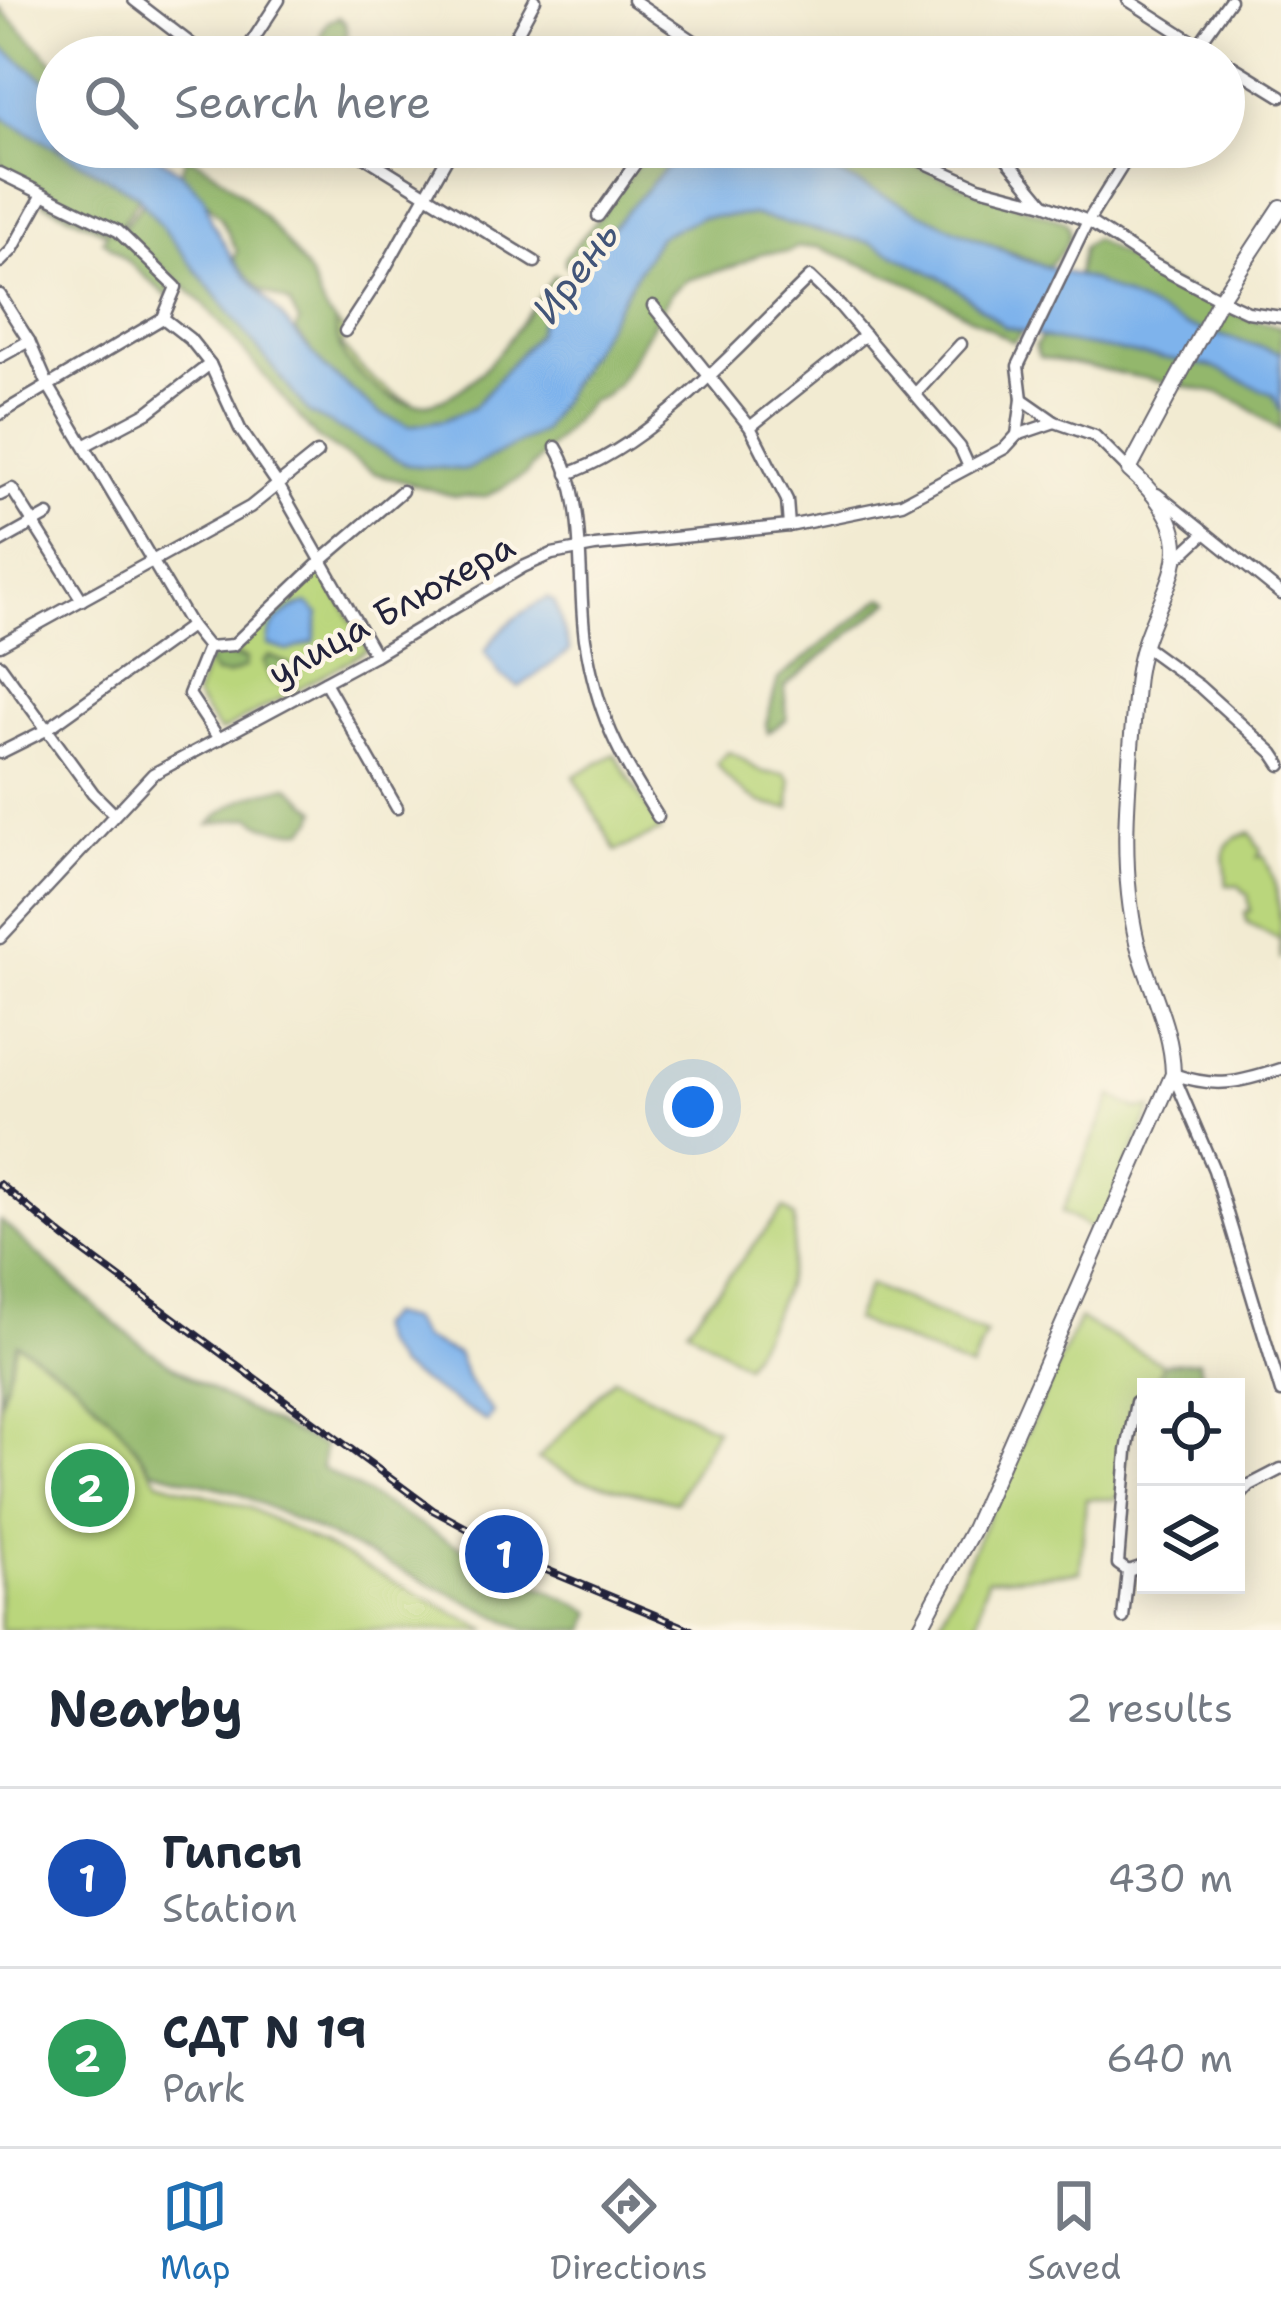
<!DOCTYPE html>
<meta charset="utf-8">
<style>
body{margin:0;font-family:"Shantell Sans",sans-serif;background:#f6f6f7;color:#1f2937}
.controls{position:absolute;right:36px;bottom:36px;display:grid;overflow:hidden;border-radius:0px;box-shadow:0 6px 30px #0003}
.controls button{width:108px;height:108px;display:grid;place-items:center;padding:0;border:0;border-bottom:3px solid #e0e1e3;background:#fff;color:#1f2937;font:60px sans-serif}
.you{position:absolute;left:693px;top:1107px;width:42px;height:42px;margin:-30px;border:9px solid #fff;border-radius:50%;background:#1a73e8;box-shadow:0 0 0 18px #1a73e833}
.badge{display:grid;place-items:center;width:78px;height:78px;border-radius:50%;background:#1f6fb2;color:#fff;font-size:39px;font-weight:700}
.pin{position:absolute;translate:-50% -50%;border:6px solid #fff;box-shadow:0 3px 12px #0006}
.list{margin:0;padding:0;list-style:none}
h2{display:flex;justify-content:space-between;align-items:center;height:156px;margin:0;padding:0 48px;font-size:51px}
h2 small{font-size:39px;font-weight:400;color:#747a83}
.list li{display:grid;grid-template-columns:78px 1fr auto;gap:36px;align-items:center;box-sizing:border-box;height:180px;padding:0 48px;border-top:3px solid #e0e1e3}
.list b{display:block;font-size:45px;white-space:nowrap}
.list p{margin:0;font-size:39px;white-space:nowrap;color:#747a83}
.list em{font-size:39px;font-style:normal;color:#747a83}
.icon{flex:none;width:66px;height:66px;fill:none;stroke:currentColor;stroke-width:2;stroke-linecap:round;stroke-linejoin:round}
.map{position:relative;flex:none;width:1281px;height:1630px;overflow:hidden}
.search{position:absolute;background:#fff;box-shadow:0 6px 30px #0003;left:36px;right:36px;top:36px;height:132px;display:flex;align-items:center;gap:30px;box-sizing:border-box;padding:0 42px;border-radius:66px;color:#747a83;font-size:45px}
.sheet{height:516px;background:#fff}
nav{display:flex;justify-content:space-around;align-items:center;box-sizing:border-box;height:168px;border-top:3px solid #e0e1e3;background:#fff;font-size:33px;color:#747a83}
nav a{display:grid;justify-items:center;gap:6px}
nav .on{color:#1f6fb2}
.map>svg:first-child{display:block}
.green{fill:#bad67c;stroke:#6e7c5c;stroke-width:3}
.forest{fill:#93b76c;stroke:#5a6c54;stroke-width:3}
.water{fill:#7eb3ec;stroke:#506a94;stroke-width:3}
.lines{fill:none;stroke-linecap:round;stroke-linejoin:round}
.minor-casing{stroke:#6b6870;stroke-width:15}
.major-casing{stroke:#6b6870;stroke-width:18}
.minor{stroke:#fff;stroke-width:10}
.major{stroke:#fff;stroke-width:14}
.rail-casing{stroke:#22223b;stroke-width:8}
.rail{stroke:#fcf5e5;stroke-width:3;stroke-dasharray:9;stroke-linecap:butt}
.labels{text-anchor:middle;stroke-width:9;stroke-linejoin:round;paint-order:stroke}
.street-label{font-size:36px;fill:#22223b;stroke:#fcf5e5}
.water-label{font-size:39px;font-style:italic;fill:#425579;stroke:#fcf5e5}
</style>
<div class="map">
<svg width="1281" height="1630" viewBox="0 0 1281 1630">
<rect width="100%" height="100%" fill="#fcf5e5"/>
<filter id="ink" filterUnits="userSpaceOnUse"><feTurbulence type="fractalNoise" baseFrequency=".00833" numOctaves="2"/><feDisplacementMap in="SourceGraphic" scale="24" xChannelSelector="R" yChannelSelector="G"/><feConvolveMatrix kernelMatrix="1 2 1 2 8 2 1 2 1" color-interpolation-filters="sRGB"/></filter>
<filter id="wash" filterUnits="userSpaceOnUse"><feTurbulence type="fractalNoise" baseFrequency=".004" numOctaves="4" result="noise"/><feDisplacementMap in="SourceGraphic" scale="48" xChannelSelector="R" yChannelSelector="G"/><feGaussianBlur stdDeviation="2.7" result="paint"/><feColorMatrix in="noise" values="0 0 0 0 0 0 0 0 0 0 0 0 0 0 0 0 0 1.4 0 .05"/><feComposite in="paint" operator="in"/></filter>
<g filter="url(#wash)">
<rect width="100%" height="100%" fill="#f2ebd2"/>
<g class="green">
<path d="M335,321L347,335L342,346C363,372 382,390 413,403C385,398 352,378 339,352C335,342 336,331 335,321Z"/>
<path d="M322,568L368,650L220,732L195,697L207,662L246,659L234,654L315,570Z"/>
<path d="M728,752C754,760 748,775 785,774L791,781L790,808C760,808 732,789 717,763Z"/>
<path d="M615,754L661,831L616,851L574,776Z"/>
<path d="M1250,833L1261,850L1258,857L1264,856C1281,888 1281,923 1281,960L1280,940L1247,922L1245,912L1250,911L1248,895L1238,885H1226C1229,859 1211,843 1250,833Z"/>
<path d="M1112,1096L1137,1109L1152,1108L1098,1233L1062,1212Z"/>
<path d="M784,1208L794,1217C798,1274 773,1318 745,1365L687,1328Z"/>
<path d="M869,1285L986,1334L971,1369L854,1320Z"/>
<path d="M1079,1319L1163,1364L1154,1387H1146V1393L1133,1403L1118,1499H1086L1080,1572L987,1579L975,1630H936Z"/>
<path d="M16,1342L74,1381L121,1428L158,1481L250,1508L488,1630H0V1403Z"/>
<path d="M614,1378L716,1429L676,1502L577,1479L538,1459Z"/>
</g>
<g class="forest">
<path d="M0,8L57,66V89L0,46Z"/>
<path d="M339,17L345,23L347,33L340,56L330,57L321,34L328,22Z"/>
<path d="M0,116L137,195L139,198L119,228L0,168Z"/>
<path d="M651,147H696V155L665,169L574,270L565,265V257L599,218Z"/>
<path d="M870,147L979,192L1065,221C1077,239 1061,254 1047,267L958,231L813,162L712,148Z"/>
<path d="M186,157C225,167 286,239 308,273C319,289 318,308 335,321C339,359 347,365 376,388C453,449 516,325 555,275L562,279L561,284L543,311L537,334L473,408L445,420L409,426L379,413L324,367L296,331L299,322L289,303L261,290L234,261L237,251L220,217L181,173Z"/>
<path d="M44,199L118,233L172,284L169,298L103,240L107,233L43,203Z"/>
<path d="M143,202L308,411L408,465L466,470L542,431L659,236L701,217L752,215L872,243L947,281L1005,327L1022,332L1013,342L916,286L819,247H798L788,252L762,253L735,266L687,280L671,293L618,383L604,396L590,402L525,475L485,497L454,496L374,473L316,437L203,303L121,231Z"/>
<path d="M1094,239L1157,277L1244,317L1281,327V353L1187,326L1077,276L1083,247Z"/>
<path d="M1042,337L1210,366L1274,395L1281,412V431L1243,404L1218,393L1039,357L1035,346Z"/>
<path d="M883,597L891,601L784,687L787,719L768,733L766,724L778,679Z"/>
<path d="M218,653L246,659L245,667L228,675L215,674L207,662Z"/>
<path d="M269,656L289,664L299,675C293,686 283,684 272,682L263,662Z"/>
<path d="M288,786L317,810L314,820L304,830C282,831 269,831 251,817L210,824C233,798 255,794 288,786Z"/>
<path d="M0,1220C39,1255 77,1292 117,1325C178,1376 251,1414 324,1446L322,1468L448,1541L592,1612L586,1630H527L236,1492L152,1470L121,1428L74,1381L17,1343L0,1403Z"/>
<path d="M1198,1361L1205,1387H1154L1163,1364Z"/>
</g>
<g class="water">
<path d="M0,46L57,89V147H143L181,173L204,196L212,222L234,261L324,367L379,413L409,426L444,420L473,408L537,334L543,311L558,287L665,169L712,148L813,162L958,231L1030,262L1091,280L1187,326L1281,353V412L1273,395L1210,366L1059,341L1005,327L947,281L872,243L752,215L701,217L659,236L542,431L466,470L408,465L308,412L137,195L0,116Z"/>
<path d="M548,598L555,603L570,651L519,687L501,676L485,652C497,629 525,610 548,598Z"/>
<path d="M307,603L319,614L314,642L288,651L268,645C267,623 287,609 307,603Z"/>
<path d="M388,1315L410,1320L422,1339L457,1354L469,1382L493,1412L487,1422L398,1367L381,1344L375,1327Z"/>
</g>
</g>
<g filter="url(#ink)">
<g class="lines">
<defs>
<g id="minor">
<path d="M134,0L208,57"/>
<path d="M633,0L716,56"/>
<path d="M1128,0L1217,57"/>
<path d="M242,57L279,0"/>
<path d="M504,57L535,0"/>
<path d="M1190,57L1230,0"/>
<path d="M1224,61L1281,96"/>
<path d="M349,147L535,262"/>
<path d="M890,147L979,187L1044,204L1088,221L1155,265L1220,299L1248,312L1281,317"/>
<path d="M997,147L1044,204"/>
<path d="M0,173L118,231L176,287L163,318L190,339L210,364L240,429L277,483L375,655"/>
<path d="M598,216L647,147"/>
<path d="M0,262L12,250L42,196"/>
<path d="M0,295L29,341L48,385L191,626L208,647L189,694L219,739"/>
<path d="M653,306L750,427L787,500L789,526"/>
<path d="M345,331L379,279L453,147"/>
<path d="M0,357L29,341"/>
<path d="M915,394L961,344"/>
<path d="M1022,399L1055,422L1095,436L1129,470"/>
<path d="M0,414L163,318"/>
<path d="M750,427L865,335"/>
<path d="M1017,435L1022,399L1018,366L1088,221L1134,147"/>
<path d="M86,445L148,412L210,364"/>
<path d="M556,447C587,497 577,581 585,639C597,714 618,754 658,817"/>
<path d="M567,474C653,446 744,340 810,277L840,306L960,447L969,467"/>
<path d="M1157,494L1281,594"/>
<path d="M0,495L12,489L82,600"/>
<path d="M0,542L48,515"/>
<path d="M1176,560L1205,533"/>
<path d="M0,645L250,507L317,453"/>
<path d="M1144,646L1199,686L1273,753L1281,765"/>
<path d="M208,647L233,645L322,560L402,491"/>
<path d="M0,665L93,793L114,814"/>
<path d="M325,682L397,808"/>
<path d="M0,753L46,730L191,626"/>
<path d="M0,938L153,774L375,655L523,567L552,554L595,546L789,526L902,503L1005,448L1017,435L1055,422"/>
<path d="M1173,1074L1214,1170L1281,1392"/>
<path d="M1173,1074C1216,1089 1239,1083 1281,1069"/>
<path d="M1236,1500L1250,1485L1281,1469"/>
<path d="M1128,1571L1118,1564L1127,1451L1136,1402"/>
<path d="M1123,1618L1128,1571L1146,1565"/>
</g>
<path id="major" d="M919,1630L973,1529L1173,1074C1172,1026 1149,988 1137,942C1117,858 1130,770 1136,685C1144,589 1226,556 1129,470L1219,301L1281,207"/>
</defs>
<use href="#minor" class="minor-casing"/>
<use href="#major" class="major-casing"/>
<use href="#minor" class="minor"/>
<use href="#major" class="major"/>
<defs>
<path id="rail" d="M0,1184L64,1237L433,1510L537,1566L691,1630"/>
</defs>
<use href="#rail" class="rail-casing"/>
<use href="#rail" class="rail"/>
</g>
</g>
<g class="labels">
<g class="street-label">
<text transform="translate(391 609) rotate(-29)" y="13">улица Блюхера</text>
</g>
<g class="water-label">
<text transform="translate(575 272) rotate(-53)" y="14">Ирень</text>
</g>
</g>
</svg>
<div class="controls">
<button><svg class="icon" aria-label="locate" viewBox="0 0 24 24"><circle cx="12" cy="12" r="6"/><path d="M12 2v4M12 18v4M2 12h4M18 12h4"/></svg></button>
<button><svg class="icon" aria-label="layers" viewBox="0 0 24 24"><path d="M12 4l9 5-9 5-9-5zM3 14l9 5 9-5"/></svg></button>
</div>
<div class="you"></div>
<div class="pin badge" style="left:504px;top:1554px;background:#1a4fb4">1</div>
<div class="pin badge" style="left:90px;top:1488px;background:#2e9e5b">2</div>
<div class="search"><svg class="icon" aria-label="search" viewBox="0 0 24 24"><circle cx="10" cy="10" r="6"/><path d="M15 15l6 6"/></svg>Search here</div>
</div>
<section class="sheet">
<h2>Nearby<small>2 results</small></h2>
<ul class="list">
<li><span class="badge" style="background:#1a4fb4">1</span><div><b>Гипсы</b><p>Station</p></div><em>430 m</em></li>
<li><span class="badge" style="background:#2e9e5b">2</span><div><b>СДТ N 19</b><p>Park</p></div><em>640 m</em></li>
</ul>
</section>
<nav>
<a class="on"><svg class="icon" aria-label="map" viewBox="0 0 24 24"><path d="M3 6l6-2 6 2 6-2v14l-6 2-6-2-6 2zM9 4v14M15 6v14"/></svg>Map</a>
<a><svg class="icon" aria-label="directions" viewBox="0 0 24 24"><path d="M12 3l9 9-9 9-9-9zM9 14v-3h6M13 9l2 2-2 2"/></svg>Directions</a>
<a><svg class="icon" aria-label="saved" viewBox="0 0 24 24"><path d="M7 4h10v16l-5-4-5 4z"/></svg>Saved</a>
</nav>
